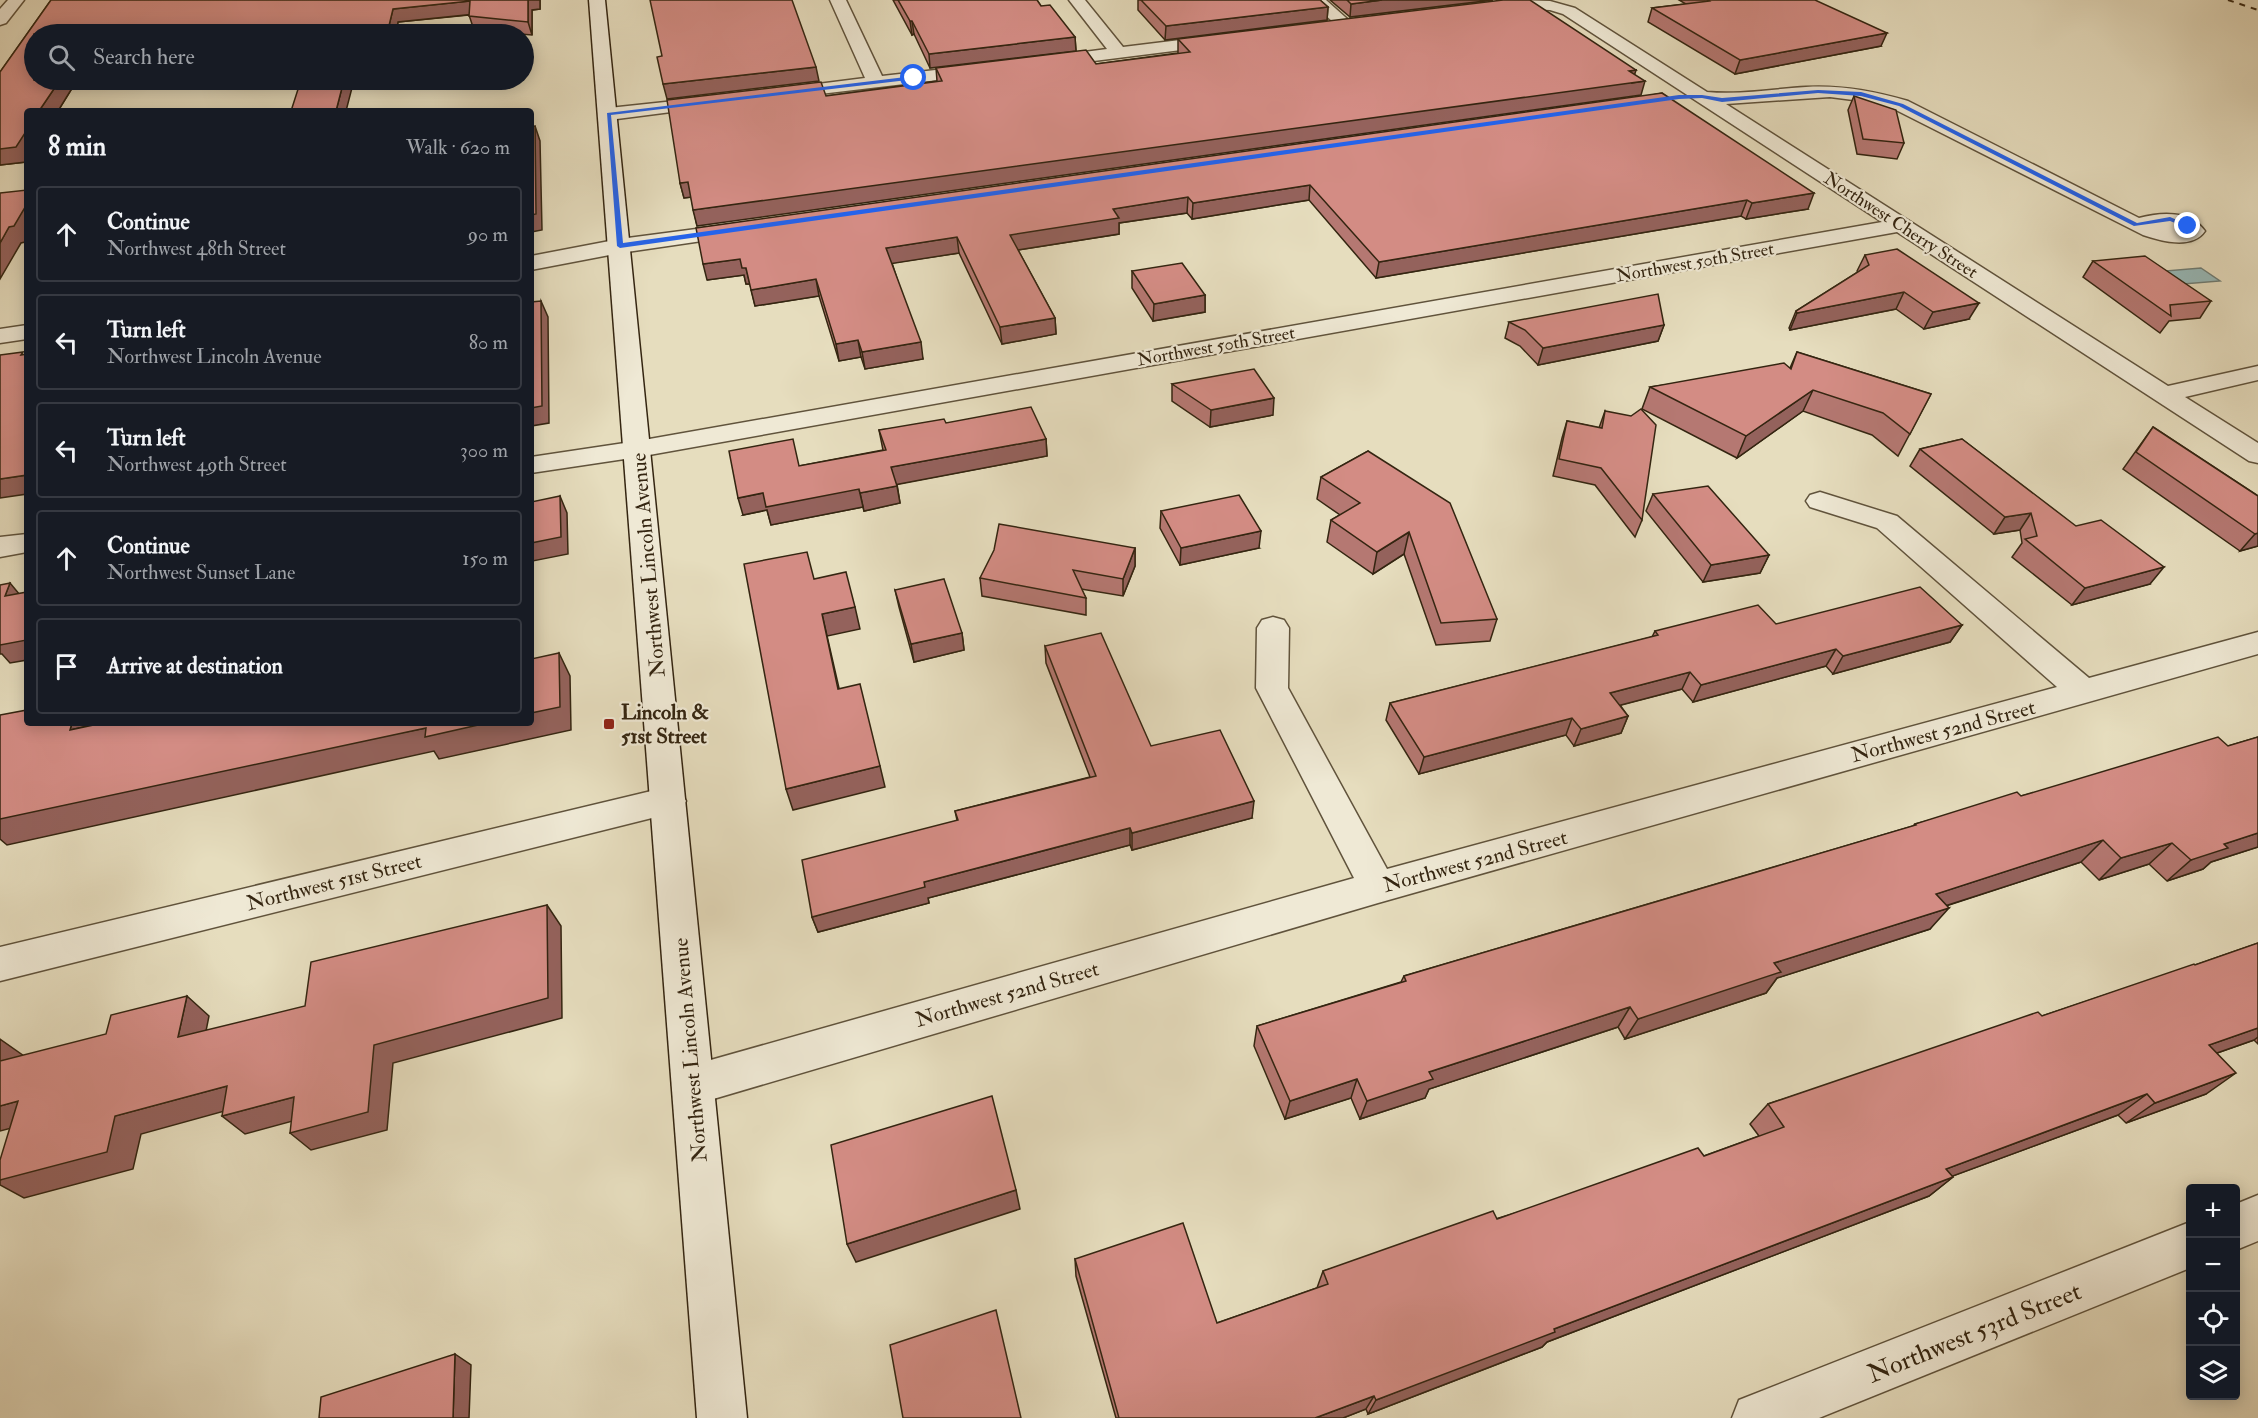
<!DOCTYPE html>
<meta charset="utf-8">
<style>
body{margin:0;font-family:"IM FELL Double Pica",serif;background:#20242c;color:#f1f3f6}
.controls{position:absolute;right:18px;bottom:18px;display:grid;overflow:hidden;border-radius:6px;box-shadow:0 3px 15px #0003}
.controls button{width:54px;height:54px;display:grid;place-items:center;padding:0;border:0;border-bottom:2px solid #363941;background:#171b24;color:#f1f3f6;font:30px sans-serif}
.stop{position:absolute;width:18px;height:18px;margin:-14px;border:4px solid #2563eb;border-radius:50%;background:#fff}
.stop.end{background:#2563eb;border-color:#fff;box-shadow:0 2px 6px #0008}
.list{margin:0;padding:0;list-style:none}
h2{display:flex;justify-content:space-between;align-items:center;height:78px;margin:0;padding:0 24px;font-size:26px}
h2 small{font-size:20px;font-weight:400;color:#9ea1a6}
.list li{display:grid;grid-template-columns:39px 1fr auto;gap:18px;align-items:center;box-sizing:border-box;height:96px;margin:0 12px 12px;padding:0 12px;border:2px solid #363941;border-radius:6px}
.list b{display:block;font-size:22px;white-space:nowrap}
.list p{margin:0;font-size:20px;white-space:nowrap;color:#9ea1a6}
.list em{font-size:20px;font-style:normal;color:#9ea1a6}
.icon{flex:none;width:33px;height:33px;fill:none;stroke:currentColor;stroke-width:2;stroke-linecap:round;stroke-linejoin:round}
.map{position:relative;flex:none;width:2258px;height:1418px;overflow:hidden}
.search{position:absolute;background:#171b24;box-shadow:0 3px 15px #0003;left:24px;top:24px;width:510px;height:66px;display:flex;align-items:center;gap:15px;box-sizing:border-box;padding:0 21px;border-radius:33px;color:#9ea1a6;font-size:22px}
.panel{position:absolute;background:#171b24;box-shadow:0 3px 15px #0003;left:24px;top:108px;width:510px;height:618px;border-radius:6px}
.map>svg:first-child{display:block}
.water{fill:#98bab9;stroke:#707e76;stroke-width:1.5}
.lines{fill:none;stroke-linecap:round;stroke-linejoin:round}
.street-casing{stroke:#60533c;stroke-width:3}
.secondary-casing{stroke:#342511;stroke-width:3}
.street{fill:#efe9d5;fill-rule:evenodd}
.secondary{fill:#efe9d5;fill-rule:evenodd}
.rail{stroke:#342511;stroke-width:2;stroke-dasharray:6 6;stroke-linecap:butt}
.wall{fill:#b57872;stroke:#342511;stroke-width:1.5}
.shaded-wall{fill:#94625c;stroke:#342511;stroke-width:1.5}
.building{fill:#d38c84;stroke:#342511;stroke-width:1.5}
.route{fill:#2563eb}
.poi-dot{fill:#8f2418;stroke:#efe9d5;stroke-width:2}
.labels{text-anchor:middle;stroke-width:4.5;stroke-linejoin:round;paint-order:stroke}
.far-street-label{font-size:18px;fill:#342511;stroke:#efe9d5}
.street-label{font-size:21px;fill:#342511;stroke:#efe9d5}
.poi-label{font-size:21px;font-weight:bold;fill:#342511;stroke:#efe9d5;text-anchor:start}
.near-street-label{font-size:26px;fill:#342511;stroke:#efe9d5}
</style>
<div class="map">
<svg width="2258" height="1418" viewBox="0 0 2258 1418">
<rect width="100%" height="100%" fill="#e6ddbe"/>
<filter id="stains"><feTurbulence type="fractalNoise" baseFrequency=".00333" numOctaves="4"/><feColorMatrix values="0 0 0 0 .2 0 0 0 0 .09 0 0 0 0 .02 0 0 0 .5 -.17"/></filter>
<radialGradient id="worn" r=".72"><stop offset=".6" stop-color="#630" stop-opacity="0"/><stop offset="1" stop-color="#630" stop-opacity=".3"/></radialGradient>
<path class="water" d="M2201,268L2220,281L2171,285L2153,272Z"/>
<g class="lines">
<defs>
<g id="street">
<path d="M8,0H24L6,23L0,25V9Z"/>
<path d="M830,0H846L882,76L980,65L986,66L989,70L986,74L980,75L778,99L772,98L769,94L772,90L778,89L865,78Z"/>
<path d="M1069,0H1085L1123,47L1221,35L1229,40L1221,45L1046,67L1040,66L1037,62L1040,58L1046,57L1107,49Z"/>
<path d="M1308,0H1326L1354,25L1346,30L1340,28Z"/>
<path d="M1515,0L1550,1L1575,8L1707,92C1740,95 1772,89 1806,87C1841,85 1874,91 1908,101L2139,218C2161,212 2190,210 2205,231C2192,250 2161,241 2143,235L1894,109L1861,101L1830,97L1726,104L2168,386L2258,366V380L2185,397L2258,443V463L2249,461L1897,232L638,457L531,473V457L638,441L1882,222L1563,14L1550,10L1530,9L1490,13L1482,8L1490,3Z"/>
<path d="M712,97L718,98L721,102L718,106L609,120L602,118L600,114L602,110L609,108Z"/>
<path d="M742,223L750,224L753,229L750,234L620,253L531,270V256L620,239Z"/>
<path d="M27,325V339L0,343V329Z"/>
<path d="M1820,492L1897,516L2089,678L2258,632V654L1378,903L693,1105L678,1099L672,1085L678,1071L693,1065L1354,878L1256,688L1257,628L1262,620L1273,617L1284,620L1289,628L1288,688L1387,869L2057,687L1877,528L1810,507L1806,501L1810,495Z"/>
<path d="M27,534V552L0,557V537Z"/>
<path d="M668,787L680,791L686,801L680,811L0,981V947Z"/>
<path d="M2258,1195V1241L2236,1250V1204Z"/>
<path d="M2190,1222V1268L1819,1418H1732L1739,1400Z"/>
</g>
<path id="secondary" d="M589,0H605L747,1418H697Z"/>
</defs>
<use href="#street" class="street-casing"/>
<use href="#secondary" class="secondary-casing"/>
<use href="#street" class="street"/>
<use href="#secondary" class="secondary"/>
<path class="rail" d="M2228,0L2258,10"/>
</g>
<g class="wall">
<path d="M51,0H540V9L532,10V35L474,30L469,15L398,22L396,34H34V80H126L74,85L58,111H27V161L26,162L0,165V72Z"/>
<path d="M893,0H1037L1041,6L1075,37L1076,51L930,68L914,34L912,35Z"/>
<path d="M1138,0H1320L1328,7L1327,20L1165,40L1138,10Z"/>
<path d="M1330,0H1493L1350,17Z"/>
<path d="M1679,0H1815L1881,46L1735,74L1648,22L1652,8L1686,4Z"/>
<path d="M1178,39L1636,70L1634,74L697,226L691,197L684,198L680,183L826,96L937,81L936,68L1096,64L1178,53Z"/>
<path d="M1662,93L1808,209L1746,219L1741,216L1376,278L1309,200L1192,219L1187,213L1119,223V234L1018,250L1055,318L1056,334L1002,344L959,253L892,263L923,359L865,369L861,357L839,361L819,296L755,306L750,284H746L744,275L707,280Z"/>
<path d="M1854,96L1904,143L1897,159L1857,154L1848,110Z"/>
<path d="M1865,255L1969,319L1924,329L1896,309L1790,330L1789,328L1796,311L1858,272L1857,271Z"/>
<path d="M2093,261L2211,301L2200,318L2169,321L2160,333L2083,277Z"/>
<path d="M1132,271L1205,295V312L1153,321L1132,288Z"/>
<path d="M1509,322L1664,325L1658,341L1538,365L1520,346L1505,338Z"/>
<path d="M1797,352L1931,394L1898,456L1872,435L1803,411L1737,458L1642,409L1650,387L1790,368Z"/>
<path d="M1172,384L1273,415L1210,427L1172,401Z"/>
<path d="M1605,411L1642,520L1635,537L1595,485L1553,476L1562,438L1567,421L1599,428Z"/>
<path d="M946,423L1046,439L1047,456L897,484L900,503L864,511L863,507L771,525L767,510L743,515L799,466L883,450L879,430Z"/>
<path d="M2153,427L2258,496V546L2240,551L2123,469Z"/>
<path d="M1962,439L2150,584L2072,605L2012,557L2022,543L2020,530L1994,534L1910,466L1920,449Z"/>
<path d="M1368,451L1497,619L1490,641L1436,645L1404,554L1373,574L1327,542L1331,520L1340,515L1317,499L1321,477Z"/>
<path d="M1653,494L1769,555L1760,573L1703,582L1646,511Z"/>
<path d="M1161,511L1259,548L1180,565L1160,528Z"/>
<path d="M1135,548V566L1123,596L1081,589L1086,598V615L982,596L980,578Z"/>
<path d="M895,590L962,633L964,650L914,662L899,607Z"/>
<path d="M1776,624L1962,625L1950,642L1833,674L1826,666L1693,702L1682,689L1620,705L1628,716L1621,733L1574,746L1566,735L1419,774L1386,720L1390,703L1652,637L1655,631Z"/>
<path d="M1045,646L1151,746L1252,818L1132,850L1130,845L928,898L929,903L818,932L812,917L957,820L955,811L1090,777L1046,663Z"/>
<path d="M2258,737V847L2211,862L2203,869L2167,881L2149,864L2099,880L2081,862L1946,906L1930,929L1777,978L1766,993L1625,1039L1618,1027L1429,1089L1425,1098L1360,1119L1351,1098L1285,1119L1254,1046L1257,1026L1401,982L1404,976L1913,826L1915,824L2021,796L2228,746Z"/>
<path d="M2258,943V1044L2254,1040L2217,1053L2206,1094L2126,1123L2118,1115L1952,1176L1953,1177L1929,1196L1547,1342L1542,1347L1368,1414L1366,1409L1343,1418H1116L1076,1276L1075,1259L1217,1323L1317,1288L1323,1271L1704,1156L1759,1136L1750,1124L1768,1104L2042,1016L2195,965Z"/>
</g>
<g class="shaded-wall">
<path d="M528,0H540V9L532,10V35L528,22Z"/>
<path d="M1382,0H1493L1350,17L1351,4Z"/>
<path d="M470,1L475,14L398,22L396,34H387L393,9Z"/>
<path d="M1328,7L1327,20L1165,40L1166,26Z"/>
<path d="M910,21H912L914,34L912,35Z"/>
<path d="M1887,33L1881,46L1735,74L1740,60Z"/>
<path d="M1075,37L1076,51L930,68L929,54Z"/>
<path d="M816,67L819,81L667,99L663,84Z"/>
<path d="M1636,70L1632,83L1645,81L1641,95L697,226L693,210Z"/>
<path d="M60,80H126L74,85L58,111H39Z"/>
<path d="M344,80H354L346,111H336Z"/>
<path d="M535,126L540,141L542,230L531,232Z"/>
<path d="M27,130L26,162L0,165V149Z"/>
<path d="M688,182L692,197L684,198L680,183Z"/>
<path d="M1310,185L1309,200L1192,219L1193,203Z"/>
<path d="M1814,193L1808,209L1746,219L1752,203Z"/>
<path d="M1188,197L1187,213L1119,223V234L1011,251L1010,235L1113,209Z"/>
<path d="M1747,200L1741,216L1376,278L1379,262Z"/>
<path d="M27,204V238L25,242L21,243L0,279V243L9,227Z"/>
<path d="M957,237L959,253L889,264L886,248Z"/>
<path d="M740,259L746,268L750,284H746L744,275L707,280L703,264Z"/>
<path d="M816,279L819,296L755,306L751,290Z"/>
<path d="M1904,292L1896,309L1790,330L1797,313Z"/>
<path d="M1205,295V312L1153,321L1154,304Z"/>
<path d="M541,301L548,317L549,423L531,426V408Z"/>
<path d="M1979,303L1969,319L1924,329L1933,312Z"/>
<path d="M1055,318L1056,334L1002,344L1000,327Z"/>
<path d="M1664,325L1658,341L1538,365L1543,348Z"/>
<path d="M858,340L861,357L839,361L836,344Z"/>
<path d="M921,342L923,359L865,369L862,352Z"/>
<path d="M1813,390L1803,411L1737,458L1746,436Z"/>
<path d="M1274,398L1273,415L1210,427L1211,410Z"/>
<path d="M1046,439L1047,456L894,485L891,467Z"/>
<path d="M27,475V494L0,498V479Z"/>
<path d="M897,486L900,503L864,511L860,493Z"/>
<path d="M859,489L863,507L771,525L767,510L743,515L738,498L763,493Z"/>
<path d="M560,496L567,513L568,554L532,561V568H531V543Z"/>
<path d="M2031,513L2020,530L1994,534L2005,517Z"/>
<path d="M1261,531L1259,548L1180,565L1181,548Z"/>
<path d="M1409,532L1404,554L1373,574L1377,552Z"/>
<path d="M2258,533V546L2240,551L2255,534Z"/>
<path d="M1135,548V566L1123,596V579Z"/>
<path d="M1769,555L1760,573L1703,582L1711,565Z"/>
<path d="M2164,567L2150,584L2072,605L2085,588Z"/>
<path d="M10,583L25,601L5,596Z"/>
<path d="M855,607L860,629L827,636L844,710L822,614Z"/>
<path d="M1962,625L1950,642L1833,674L1843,656Z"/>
<path d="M962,633L964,650L914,662L911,644Z"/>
<path d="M0,636L27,640V660L10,663L2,654H0Z"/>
<path d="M1836,649L1826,666L1693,702L1701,685Z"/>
<path d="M559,653L570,676L571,730L439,759L434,751L7,845L0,839V809L426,728L487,723H531V713Z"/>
<path d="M1690,672L1682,689L1602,710L1610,693Z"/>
<path d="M1628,716L1621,733L1574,746L1581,729Z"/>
<path d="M1572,718L1566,735L1419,774L1424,757Z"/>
<path d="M72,723H101L70,730Z"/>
<path d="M880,766L885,787L793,810L786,789Z"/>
<path d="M1254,801L1252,818L1132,850V833Z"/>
<path d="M1130,828V845L928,898L929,903L818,932L812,917L924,882Z"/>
<path d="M2258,833V847L2211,862L2203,869L2167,881L2191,860L2224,844Z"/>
<path d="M2103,840L2081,862L1917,915L1936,894Z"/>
<path d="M2172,843L2149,864L2099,880L2121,858Z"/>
<path d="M547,905L561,926L562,1018L393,1063L387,1130L311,1150L290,1133L374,1045Z"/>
<path d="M1949,908L1930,929L1777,978L1766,993L1625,1039L1638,1019L1774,963Z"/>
<path d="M187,996L209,1016L201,1056L178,1037Z"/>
<path d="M1630,1007L1618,1027L1429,1089L1425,1098L1360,1119L1367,1101L1429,1072Z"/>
<path d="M2258,1028V1037L2254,1040L2180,1066L2209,1045Z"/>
<path d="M0,1039L24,1056L0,1072Z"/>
<path d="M2236,1073L2206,1094L2126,1123L2155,1103Z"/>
<path d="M1357,1079L1351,1098L1285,1119L1290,1101Z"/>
<path d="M227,1086L250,1104L141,1134L133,1169L24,1198L0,1185V1180L115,1116Z"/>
<path d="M2147,1094L2118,1115L1923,1187L1946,1169Z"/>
<path d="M294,1097L315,1115L245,1134L222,1116Z"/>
<path d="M18,1101L46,1119L0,1131V1106Z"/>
<path d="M1953,1177L1929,1196L1547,1342L1542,1347L1368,1414L1376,1400L1554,1329Z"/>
<path d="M1016,1190L1020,1209L856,1262L847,1244Z"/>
<path d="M455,1354L471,1365L469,1418H453Z"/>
<path d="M1374,1396L1366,1409L1343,1418H1315Z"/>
</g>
<g class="building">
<path d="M51,0H528V22L469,16L470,1L393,9L387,34H34V80H60L39,111H27V130L16,147L0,149V72Z"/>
<path d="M650,0H792L816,67L663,84L657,57L662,56Z"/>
<path d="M898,0H1037L1041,6L1050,5L1075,37L929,54L912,21H910Z"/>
<path d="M1141,0H1320L1328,7L1166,26Z"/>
<path d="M1347,0H1382L1351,4Z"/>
<path d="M1503,0H1530L1636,70L1629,71L1645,81L693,210L688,182L680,183L667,100L821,82L826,96L942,81L936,68L1086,50L1096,64L1190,52L1178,39Z"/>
<path d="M1707,0H1815L1887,33L1740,60L1652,8L1709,1Z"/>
<path d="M301,80H344L336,111H291Z"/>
<path d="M1662,93L1814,193L1752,203L1747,200L1379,262L1310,185L1193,203L1188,197L1113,209L1119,218L1010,235L1055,318L1000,327L957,237L886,248L921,342L862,352L858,340L836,344L816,279L751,290L746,268H742L740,259L703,264L696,228Z"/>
<path d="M1854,96L1896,110L1904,143L1863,139Z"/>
<path d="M535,126L536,214L531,215V127Z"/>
<path d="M27,190V204L14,226L9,227L0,243V193Z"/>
<path d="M1897,249L1979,303L1933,312L1904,292L1797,313L1796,311L1869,265L1865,255Z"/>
<path d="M2145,256L2211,301L2170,305L2171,316L2093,261Z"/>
<path d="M1182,263L1205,295L1154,304L1132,271Z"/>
<path d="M1658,294L1664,325L1543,348L1525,330L1509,322Z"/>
<path d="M541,301L542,406L531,408V302Z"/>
<path d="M23,352L21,355L27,354V475L0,479V355Z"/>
<path d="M1797,352L1931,394L1910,434L1883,413L1813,390L1746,436L1650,387L1784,363L1791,369Z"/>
<path d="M1254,369L1274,398L1211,410L1172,384Z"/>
<path d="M1031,407L1046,439L891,467L897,486L860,493L859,489L766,507L763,493L738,498L729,451L793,439L799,466L886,450L879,430L944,419L946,423Z"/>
<path d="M1641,409L1656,425L1642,520L1601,468L1559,459L1567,421L1602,428L1605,411L1631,416Z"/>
<path d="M2153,427L2258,496V533L2255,534L2136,452Z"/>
<path d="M1962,439L2076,526L2101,520L2164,567L2085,588L2025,539L2037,536L2031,513L2005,517L1920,449Z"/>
<path d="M1368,451L1450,503L1497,619L1441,623L1409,532L1377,552L1331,520L1360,503L1321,477Z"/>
<path d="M1708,486L1769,555L1711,565L1653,494Z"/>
<path d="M1239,495L1261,531L1181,548L1161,511Z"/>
<path d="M560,496L561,537L531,543V502Z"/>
<path d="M999,524L1135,548L1123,579L1073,570L1086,598L980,578L994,550Z"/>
<path d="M807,552L814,579L846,572L855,607L822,614L838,689L860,684L880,766L786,789L744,564Z"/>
<path d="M944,579L962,633L911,644L895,590Z"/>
<path d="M10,583L5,596L27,592V640L0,645V585Z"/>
<path d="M1920,587L1962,625L1843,656L1836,649L1701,685L1690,672L1610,693L1628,716L1581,729L1572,718L1424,757L1390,703L1658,635L1655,631L1758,605L1776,624Z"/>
<path d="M1101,633L1151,746L1220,730L1254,801L1132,833L1130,828L924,882L925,887L812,917L802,860L958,820L955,811L1096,776L1045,646Z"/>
<path d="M559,653L560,707L531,713V659Z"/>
<path d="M27,710V723H72L70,730L103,723H487L425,737L426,728L0,819V715Z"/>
<path d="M2218,737L2228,746L2258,737V833L2224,844L2228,848L2191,860L2172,843L2121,858L2103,840L1936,894L1949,908L1774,963L1781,972L1638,1019L1630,1007L1429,1072L1433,1079L1367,1101L1357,1079L1290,1101L1257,1026L1406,981L1404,976L1916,825L1915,824L2017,792L2021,796Z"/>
<path d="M547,905L548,998L374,1045L368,1112L290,1133L294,1097L222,1116L227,1086L115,1116L107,1152L0,1180V1160L18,1101L0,1106V1061L106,1034L111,1015L187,996L178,1037L305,1006L311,962Z"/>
<path d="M2258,943V1028L2209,1045L2236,1073L2155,1103L2147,1094L1946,1169L1953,1177L1554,1329L1555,1332L1376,1400L1374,1396L1315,1418H1119L1075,1259L1183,1223L1217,1323L1328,1284L1323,1271L1493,1211L1497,1219L1698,1148L1704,1156L1784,1127L1768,1104L2038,1012L2042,1016L2194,964L2195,965Z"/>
<path d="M992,1096L1016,1190L847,1244L831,1145Z"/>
<path d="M996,1310L1021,1418H903L890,1345Z"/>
<path d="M455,1354L453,1418H319L321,1397Z"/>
</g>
<path class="route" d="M914,76L916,79L611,115L623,243L1679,95H1702L1722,98L1818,90L1861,92L1903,104L2137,223L2170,217L2191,226L2188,228L2170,221L2134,226L1899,106L1861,96L1818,93L1722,102L1702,98L1679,99L620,248L617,246L607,113Z"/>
<rect class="poi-dot" x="603" y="718" width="12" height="12" rx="3"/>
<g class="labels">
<g class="far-street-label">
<text transform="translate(1901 225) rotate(33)" y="6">Northwest Cherry Street</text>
<text transform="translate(1695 262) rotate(-10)" y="6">Northwest 50th Street</text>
<text transform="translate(1216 346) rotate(-10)" y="6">Northwest 50th Street</text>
</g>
<g class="street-label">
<text transform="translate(648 565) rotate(-95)" y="7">Northwest Lincoln Avenue</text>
<text transform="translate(1943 731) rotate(-15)" y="7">Northwest 52nd Street</text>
<text transform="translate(1475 861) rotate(-15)" y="7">Northwest 52nd Street</text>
<text transform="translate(334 882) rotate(-14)" y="7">Northwest 51st Street</text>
<text transform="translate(1007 994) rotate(-16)" y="7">Northwest 52nd Street</text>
<text transform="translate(690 1050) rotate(-95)" y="7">Northwest Lincoln Avenue</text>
</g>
<g class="poi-label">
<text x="621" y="719">Lincoln &amp;<tspan x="621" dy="24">51st Street</tspan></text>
</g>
<g class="near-street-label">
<text transform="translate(1974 1332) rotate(-22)" y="9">Northwest 53rd Street</text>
</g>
</g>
<rect width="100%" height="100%" filter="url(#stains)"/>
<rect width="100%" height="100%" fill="url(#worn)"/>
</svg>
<div class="controls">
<button>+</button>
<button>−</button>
<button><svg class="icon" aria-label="locate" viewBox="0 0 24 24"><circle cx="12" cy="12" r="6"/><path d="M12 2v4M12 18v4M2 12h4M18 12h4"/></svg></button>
<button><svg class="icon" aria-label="layers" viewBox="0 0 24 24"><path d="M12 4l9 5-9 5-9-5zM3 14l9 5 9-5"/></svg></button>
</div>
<div class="stop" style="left:914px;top:78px"></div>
<div class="stop end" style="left:2188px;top:226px"></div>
<div class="search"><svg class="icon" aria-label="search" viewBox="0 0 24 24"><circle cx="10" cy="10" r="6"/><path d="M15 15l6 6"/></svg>Search here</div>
<section class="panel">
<h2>8 min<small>Walk · 620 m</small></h2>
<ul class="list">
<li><svg class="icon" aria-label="ahead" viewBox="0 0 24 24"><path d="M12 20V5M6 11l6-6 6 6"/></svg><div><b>Continue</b><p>Northwest 48th Street</p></div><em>90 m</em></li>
<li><svg class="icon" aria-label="left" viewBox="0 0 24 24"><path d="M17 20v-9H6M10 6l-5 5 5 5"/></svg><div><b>Turn left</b><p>Northwest Lincoln Avenue</p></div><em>80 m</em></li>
<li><svg class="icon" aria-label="left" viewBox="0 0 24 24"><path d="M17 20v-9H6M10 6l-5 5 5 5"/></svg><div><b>Turn left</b><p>Northwest 49th Street</p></div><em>300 m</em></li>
<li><svg class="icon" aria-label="ahead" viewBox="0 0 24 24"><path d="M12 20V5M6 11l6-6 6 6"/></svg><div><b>Continue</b><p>Northwest Sunset Lane</p></div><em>150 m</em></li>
<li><svg class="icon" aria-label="arrive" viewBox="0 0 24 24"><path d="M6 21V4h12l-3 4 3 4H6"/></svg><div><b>Arrive at destination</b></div></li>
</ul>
</section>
</div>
